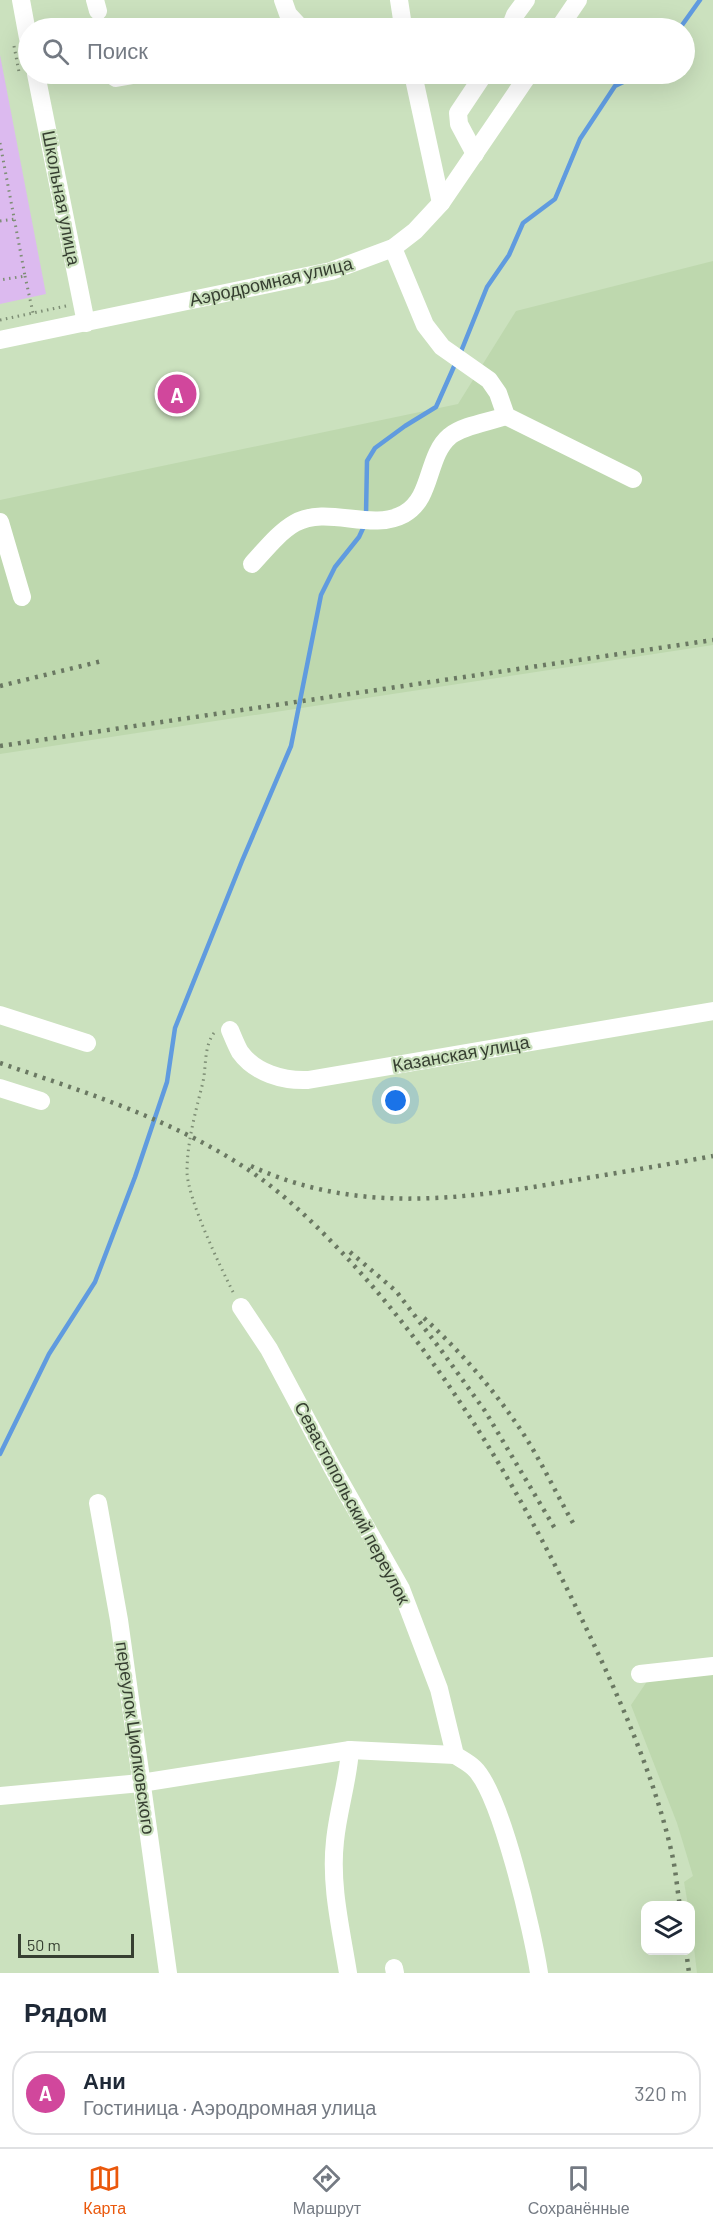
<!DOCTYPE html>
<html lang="ru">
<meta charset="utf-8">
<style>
body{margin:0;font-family:Barlow,sans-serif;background:#f2f2f3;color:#1f2937}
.controls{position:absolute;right:18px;bottom:18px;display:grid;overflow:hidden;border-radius:12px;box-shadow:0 6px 24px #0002}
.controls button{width:54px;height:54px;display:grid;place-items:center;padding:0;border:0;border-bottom:2px solid #e0e1e3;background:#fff;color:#1f2937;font:30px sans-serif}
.scale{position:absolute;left:18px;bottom:15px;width:116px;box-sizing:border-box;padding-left:6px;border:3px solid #363f31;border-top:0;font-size:16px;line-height:21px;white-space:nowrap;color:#363f31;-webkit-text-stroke:4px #cbe1be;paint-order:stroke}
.you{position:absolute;left:396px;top:1101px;width:21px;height:21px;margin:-15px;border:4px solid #fff;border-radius:50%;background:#1a73e8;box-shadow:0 0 0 9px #1a73e833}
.badge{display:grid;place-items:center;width:39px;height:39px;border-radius:50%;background:#ea580c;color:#fff;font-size:20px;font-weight:700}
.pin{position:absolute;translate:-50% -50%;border:3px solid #fff;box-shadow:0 2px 6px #0006}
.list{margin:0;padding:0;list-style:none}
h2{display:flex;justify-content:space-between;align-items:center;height:78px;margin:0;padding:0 24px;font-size:26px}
h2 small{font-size:20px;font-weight:400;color:#747a83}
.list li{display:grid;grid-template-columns:39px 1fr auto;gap:18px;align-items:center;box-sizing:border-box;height:84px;margin:0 12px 12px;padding:0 12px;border:2px solid #e0e1e3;border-radius:24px}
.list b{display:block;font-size:22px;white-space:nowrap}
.list p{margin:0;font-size:20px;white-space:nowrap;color:#747a83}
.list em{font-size:20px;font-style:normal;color:#747a83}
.icon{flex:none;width:33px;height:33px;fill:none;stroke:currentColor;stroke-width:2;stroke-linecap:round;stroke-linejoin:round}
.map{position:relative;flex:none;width:713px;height:1973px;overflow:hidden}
.search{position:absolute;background:#fff;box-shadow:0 6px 24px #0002;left:18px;right:18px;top:18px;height:66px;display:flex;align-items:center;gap:15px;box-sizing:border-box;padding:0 21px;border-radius:33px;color:#747a83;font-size:22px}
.sheet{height:174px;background:#fff}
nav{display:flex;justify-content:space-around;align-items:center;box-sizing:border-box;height:84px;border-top:2px solid #e0e1e3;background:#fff;font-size:16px;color:#747a83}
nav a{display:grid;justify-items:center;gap:3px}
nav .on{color:#ea580c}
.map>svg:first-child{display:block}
.built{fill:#bed8ae}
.green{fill:#dcbaef}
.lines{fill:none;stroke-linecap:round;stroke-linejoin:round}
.stream{stroke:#609bdf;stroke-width:4.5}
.path{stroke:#7e8e75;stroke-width:3;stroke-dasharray:1.5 4.5;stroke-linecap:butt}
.minor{stroke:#fff;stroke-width:18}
.rail{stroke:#6a7862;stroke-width:4.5;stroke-dasharray:3 6;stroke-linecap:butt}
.labels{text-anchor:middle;stroke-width:4.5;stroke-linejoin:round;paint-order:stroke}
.street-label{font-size:18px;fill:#363f31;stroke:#cbe1be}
</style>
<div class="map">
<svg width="713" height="1973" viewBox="0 0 713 1973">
<rect width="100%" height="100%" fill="#cbe1be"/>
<g class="built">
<path d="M713,261V645L0,754V500L458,404L516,311Z"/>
<path d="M713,1670V1973H697L691,1923L690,1906L688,1905L684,1882L693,1876L677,1823L631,1705L650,1677Z"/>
</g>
<path class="green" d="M0,55L46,294L0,304Z"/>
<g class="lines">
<g class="stream">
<path d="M680,28L700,0"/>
<path d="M460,354L487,287L509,255L523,223L555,199L580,139L615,86L640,74"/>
<path d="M366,515L367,461L375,448L405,426L436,407L456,362"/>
<path d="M0,1454L49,1354L95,1282L135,1177L167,1082L175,1028L242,861L291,746L321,595L335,567L359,537L365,524"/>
</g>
<g class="path">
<path d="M14,46L19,72"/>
<path d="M0,143L25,276L0,280"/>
<path d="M0,221L15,219"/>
<path d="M25,276L33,313"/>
<path d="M0,320L66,306"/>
<path d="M214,1033C203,1048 207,1068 202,1086C195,1114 187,1143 187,1172C188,1200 220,1266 233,1292"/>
</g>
<g class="minor">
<path d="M21,0L28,38"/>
<path d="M95,0L98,11"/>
<path d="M283,0L288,14L301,28"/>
<path d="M399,0L403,26"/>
<path d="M510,28L515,15L526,0"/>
<path d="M559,28L578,0"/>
<path d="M36,74L86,323"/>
<path d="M110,74L116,78L139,74"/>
<path d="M413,74L441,203"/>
<path d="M475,154L459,124L458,113L484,74"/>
<path d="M393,248L425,325L442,347L489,380L498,393L506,416L633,479"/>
<path d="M0,340L331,271L393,248L415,231L441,203L529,74"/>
<path d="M0,522L22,597"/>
<path d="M252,564C265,550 279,532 295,523C328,505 371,532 404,514C433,498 426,456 450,436C464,425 489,422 506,416"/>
<path d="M0,1015L87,1043"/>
<path d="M230,1030C233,1037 236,1045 240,1052C255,1073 283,1081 308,1080L713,1011"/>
<path d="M0,1088L41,1101"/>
<path d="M241,1307L269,1349L332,1467L401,1589L439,1689L455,1755C461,1759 469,1763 474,1768C501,1793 533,1933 539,1973"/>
<path d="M98,1503L119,1620L168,1973"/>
<path d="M640,1674L713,1666"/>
<path d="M0,1796L141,1783L350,1750L455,1755"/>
<path d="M394,1968L395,1973"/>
<path d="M348,1973C341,1929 330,1885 335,1841C338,1810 348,1781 350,1750"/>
</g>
<g class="rail">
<path d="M0,686L102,661"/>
<path d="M0,746L713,640"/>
<path d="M0,1063C84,1092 172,1119 247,1169C285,1194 318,1227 349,1260C444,1363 516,1484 577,1609C614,1686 653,1770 672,1854C676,1871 677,1889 680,1906"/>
<path d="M251,1166C355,1214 460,1200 569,1181C617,1173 665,1165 713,1156"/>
<path d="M350,1252L396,1291L441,1350L485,1411L557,1532"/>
<path d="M424,1318C463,1354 497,1393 526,1438C543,1465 557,1495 573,1523"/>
<path d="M686,1950L689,1973"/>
</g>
</g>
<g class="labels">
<g class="street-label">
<text transform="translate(61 198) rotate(79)" y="6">Школьная улица</text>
<text transform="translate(271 282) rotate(-13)" y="6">Аэродромная улица</text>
<text transform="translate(461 1054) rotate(-10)" y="6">Казанская улица</text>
<text transform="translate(352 1503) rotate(62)" y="6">Севастопольский переулок</text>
<text transform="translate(135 1738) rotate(82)" y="6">переулок Циолковского</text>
</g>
</g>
</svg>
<div class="controls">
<button><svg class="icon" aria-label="layers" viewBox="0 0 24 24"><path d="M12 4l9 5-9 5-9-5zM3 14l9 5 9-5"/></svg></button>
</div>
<div class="scale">50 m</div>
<div class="you"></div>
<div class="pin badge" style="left:177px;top:394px;background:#d1479c">A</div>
<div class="search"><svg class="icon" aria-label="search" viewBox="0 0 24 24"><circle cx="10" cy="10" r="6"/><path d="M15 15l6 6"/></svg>Поиск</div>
</div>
<section class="sheet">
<h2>Рядом<small></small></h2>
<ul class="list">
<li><span class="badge" style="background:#d1479c">A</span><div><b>Ани</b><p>Гостиница · Аэродромная улица</p></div><em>320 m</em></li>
</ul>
</section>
<nav>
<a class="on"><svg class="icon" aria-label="map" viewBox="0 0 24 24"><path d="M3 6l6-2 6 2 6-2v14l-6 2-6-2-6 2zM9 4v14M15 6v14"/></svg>Карта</a>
<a><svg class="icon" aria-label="directions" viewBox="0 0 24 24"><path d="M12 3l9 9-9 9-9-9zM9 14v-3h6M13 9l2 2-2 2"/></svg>Маршрут</a>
<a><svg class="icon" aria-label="saved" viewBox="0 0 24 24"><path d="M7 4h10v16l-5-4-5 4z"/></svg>Сохранённые</a>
</nav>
